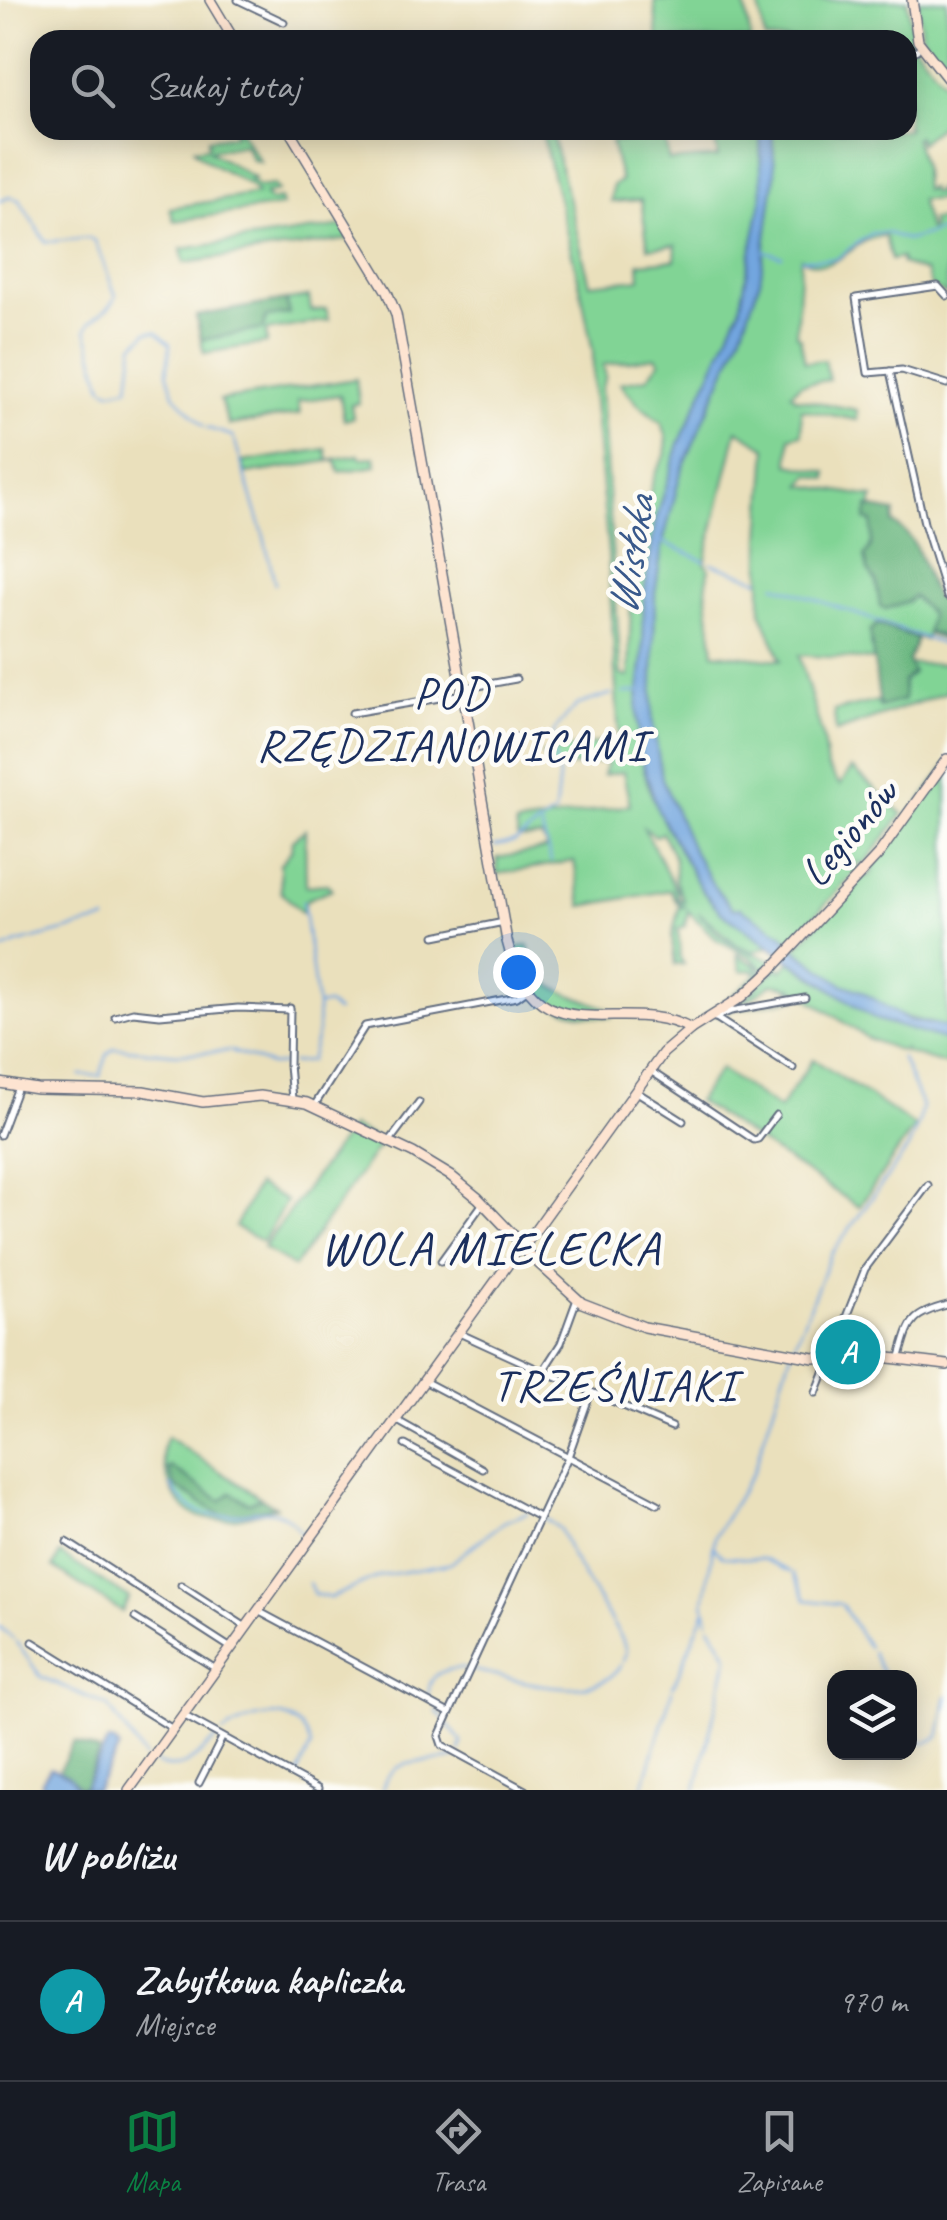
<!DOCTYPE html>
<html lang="pl">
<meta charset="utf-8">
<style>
body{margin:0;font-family:Caveat,sans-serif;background:#242831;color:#f1f3f6}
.controls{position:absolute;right:30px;bottom:30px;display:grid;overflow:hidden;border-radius:20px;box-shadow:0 5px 25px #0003}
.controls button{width:90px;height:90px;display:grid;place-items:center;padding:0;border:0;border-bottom:2px solid #363941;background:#171b24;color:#f1f3f6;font:50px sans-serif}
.you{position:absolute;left:518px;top:972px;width:35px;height:35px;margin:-25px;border:8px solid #fff;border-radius:50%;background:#1a73e8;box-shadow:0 0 0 15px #1a73e833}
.badge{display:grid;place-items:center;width:65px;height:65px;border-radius:50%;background:#0b8043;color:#fff;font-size:32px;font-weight:700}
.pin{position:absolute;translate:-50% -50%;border:5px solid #fff;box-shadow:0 2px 10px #0006}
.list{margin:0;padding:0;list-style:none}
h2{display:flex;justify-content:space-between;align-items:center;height:130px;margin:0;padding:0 40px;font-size:42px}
h2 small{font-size:32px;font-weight:400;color:#9ea1a6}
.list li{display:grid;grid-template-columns:65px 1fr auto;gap:30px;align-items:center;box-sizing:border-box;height:160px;padding:0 40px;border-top:2px solid #363941}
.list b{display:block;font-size:38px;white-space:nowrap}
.list p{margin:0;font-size:32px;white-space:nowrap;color:#9ea1a6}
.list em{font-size:32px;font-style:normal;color:#9ea1a6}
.icon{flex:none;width:55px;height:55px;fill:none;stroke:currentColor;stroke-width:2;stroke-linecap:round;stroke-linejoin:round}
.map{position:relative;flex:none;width:947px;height:1790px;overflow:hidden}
.search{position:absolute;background:#171b24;box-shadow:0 5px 25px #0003;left:30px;right:30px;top:30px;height:110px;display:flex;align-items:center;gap:25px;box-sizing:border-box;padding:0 35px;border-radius:30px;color:#9ea1a6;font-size:38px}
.sheet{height:290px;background:#171b24}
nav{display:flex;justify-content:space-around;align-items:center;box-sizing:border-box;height:140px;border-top:2px solid #363941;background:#171b24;font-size:28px;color:#9ea1a6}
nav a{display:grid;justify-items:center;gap:5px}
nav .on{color:#0b8043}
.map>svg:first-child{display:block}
.green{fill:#81d495;stroke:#4e827a;stroke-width:2.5;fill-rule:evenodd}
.forest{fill:#68b67e;stroke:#42726e;stroke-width:2.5}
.water{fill:#72a6df;stroke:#466a9e;stroke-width:2.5}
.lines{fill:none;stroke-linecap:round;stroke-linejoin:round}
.stream{stroke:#72a6df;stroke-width:2.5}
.street-casing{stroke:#636d7f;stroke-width:9}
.secondary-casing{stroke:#636d7f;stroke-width:12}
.street{stroke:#fff;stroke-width:5}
.secondary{stroke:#fde4d1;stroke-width:9}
.labels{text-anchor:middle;stroke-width:9;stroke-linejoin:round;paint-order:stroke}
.street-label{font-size:42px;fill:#1b2f5e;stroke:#fdfcf7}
.water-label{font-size:45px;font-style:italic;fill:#39598b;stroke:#fdfcf7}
.neighbourhood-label{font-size:45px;letter-spacing:2.5px;fill:#1b2f5e;stroke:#fdfcf7}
.quarter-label{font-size:48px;letter-spacing:2.5px;fill:#1b2f5e;stroke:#fdfcf7}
</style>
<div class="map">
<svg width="947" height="1790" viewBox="0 0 947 1790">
<rect width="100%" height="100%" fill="#fdfcf7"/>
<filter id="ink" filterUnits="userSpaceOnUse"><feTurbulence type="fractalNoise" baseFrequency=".01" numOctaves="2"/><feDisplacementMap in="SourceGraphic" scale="20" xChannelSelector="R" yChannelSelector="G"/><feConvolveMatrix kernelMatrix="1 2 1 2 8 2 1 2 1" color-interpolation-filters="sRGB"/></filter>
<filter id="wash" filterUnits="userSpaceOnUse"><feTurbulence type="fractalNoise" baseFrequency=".0048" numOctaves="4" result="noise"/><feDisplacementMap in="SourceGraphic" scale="40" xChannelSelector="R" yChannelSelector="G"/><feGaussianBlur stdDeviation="2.25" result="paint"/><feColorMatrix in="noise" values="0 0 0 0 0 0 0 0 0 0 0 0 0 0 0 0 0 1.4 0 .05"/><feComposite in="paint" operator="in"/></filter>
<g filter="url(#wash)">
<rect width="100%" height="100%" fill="#eae0bc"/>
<g class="green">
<path d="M654,0H744L751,40H658Z"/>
<path d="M758,0H799L801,4V0H907L914,45L947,85V120L920,143L918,136L915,138L923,169L924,190L930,188V192L937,193V189H947V199L920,200L929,230L932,229L931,220H946L947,295L931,286L926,272L902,264L901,258L891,260L885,236C852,234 839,281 801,258L796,335L800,338L805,362L825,360L829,380L801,384L791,393L796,398L857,410V420L801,409L802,434L790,437L789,464L827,472V479L810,475L802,485L873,497L871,508L868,507L874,534L868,570L876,581L880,606L886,609L907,602L913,596L930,614L940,637H947V641L927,634L925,640L878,624L871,645L874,660L799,655L823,738L827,767L840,785L852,768L903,814L863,866L857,862L855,873L789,943L782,934L740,908L733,909L713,885L692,849L662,779L652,719L655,594L663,541L681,472L742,332L760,280L775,173L772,130H907V40H765ZM737,430L767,448L761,537V611L781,660L714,653L706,589L709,569L705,562Z"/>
<path d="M918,0H947V70L921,35Z"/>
<path d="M234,130H240L260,162L252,160L245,145L209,151L254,178L250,180L258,187L274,185L278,191L264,194L270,201L280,199L282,206L174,221L170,208L257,194C241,173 211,171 194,149L208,147V139L235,135Z"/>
<path d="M541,130H551L590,284L640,279L639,263L675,260L676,245L648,248L641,200L611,202L613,185L621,181L611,142L650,137L651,130H663L669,161L718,157L713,130H760L762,197L740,309L679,444L655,524L644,596L643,658L637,709L640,754L649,789L663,821L702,891L720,911L781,955L770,946L753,952L737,945L698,912C720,940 738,949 775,961L781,971L790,961L875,1019L947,1041V1065L905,1052V1049L900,1051L867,1038L790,986L797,998L738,1009L791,999L792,991L786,986L772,984L742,1004L717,1016L745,998L776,969L769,965C761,979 742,999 725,1002L756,975L754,970L741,971L737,954L758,967V972L764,969L750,957L716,939L688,911L685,926L678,929L680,958L684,964L675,965L672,937L679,907H684L679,904L680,899L684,901L675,881V859L662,833L656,836L644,828L677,892V903L671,890L582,906L574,861L497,874V858L547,849L542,837L518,839L516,825L630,805L623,772L603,775L607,761L551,769L542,754L619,739L608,553L593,391V352L580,286ZM656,357L660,362L647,378L620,383L637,403L662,423L667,439L665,456L655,474L643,517L631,589L629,677L621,675L601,389L606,376L603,365Z"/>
<path d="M343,226L351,239L184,263L181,249Z"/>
<path d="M309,297L311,311L326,309L329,320L266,331L267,343L204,353L201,340L263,329L266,317L288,314L287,300Z"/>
<path d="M356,379L359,403L351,405L353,418L344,420L340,395L298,401L300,414L229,425L220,400Z"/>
<path d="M326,449L328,460L359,455L360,458L375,457L376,466L339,472L336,460L246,474L242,462Z"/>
<path d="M909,664H947V692L836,732L834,711L878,701L879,706L903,700V681L913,673Z"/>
<path d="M947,765V1027L897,1015L861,991L841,984L795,949L863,876H868L873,871L871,868Z"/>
<path d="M305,830L306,886L327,884L332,889L306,900L302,913L281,892L280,864L291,851L292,840Z"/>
<path d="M511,933L513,948L529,946C536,995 573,992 608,1009L611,1017C550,1017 520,992 508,934Z"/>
<path d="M813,1059L915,1126L859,1207L697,1101L720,1069L779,1109Z"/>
<path d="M351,1127L382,1141L294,1267L263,1248Z"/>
<path d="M257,1185L286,1201L263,1242L235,1227Z"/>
<path d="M167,1437L261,1498L249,1503L231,1493L222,1501L177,1473L175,1486L222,1516L270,1509C226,1523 182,1532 167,1476C163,1461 160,1450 167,1437Z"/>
<path d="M60,1554L129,1598L122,1612L53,1567Z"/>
</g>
<g class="forest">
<path d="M286,300L289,314L266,317L264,329L201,340L196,316Z"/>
<path d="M868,507L895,512L893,523C924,541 921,571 936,598H943L947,637L927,632L930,614L913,596L907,602L886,609L880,606L876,581L868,570L865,556C875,544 871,536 872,522L865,520Z"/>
<path d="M877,624L917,639L908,661L913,673L903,681L904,700L880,707L870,631Z"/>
<path d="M171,1467L221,1501L231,1493L249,1503L261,1498L276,1507L222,1516L175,1486L168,1469Z"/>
<path d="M74,1742L99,1751L86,1785L81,1788L67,1775L58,1772Z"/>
</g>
<g class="water">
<path d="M760,130H772L775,173L760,280L742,332L681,472L662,547L655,594L652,719L662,779L692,849L713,885L733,909L740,908L782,934L797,951L842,984L861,991L907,1020L947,1027V1041L875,1019L720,911L702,890L658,811L640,754L637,709L643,658L644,596L655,524L679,444L740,309L762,197Z"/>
<path d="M108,1741L114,1742L119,1748L96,1790H44L41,1783L50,1768L71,1778L77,1789H84Z"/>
</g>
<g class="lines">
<g class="stream">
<path d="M0,201L10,197L19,200L46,242L89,238L95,241L116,296C111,312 91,315 86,330L103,387L110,391L129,387L134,345L147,332H157L170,344L167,373L175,396L204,426"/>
<path d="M849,249L872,233H887L908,240L947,229"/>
<path d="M764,251L782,256"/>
<path d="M801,259H836L847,251"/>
<path d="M207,428L233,436L264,537L275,584"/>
<path d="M661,541L705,561"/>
<path d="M711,563L759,580"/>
<path d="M775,585L947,646"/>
<path d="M624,693L642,691"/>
<path d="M555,730L577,705L611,694"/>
<path d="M541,826L551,861"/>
<path d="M495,846L515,842L555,813L559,776L552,747L554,732"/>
<path d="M0,951L18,943L106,920"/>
<path d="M317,1006L328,1004L337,1012"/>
<path d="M231,1051L271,1065L286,1064"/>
<path d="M292,1063L310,1061L318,1031L317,1006L303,902"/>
<path d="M80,1075L100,1076L108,1053L115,1048L177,1054L228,1051"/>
<path d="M171,1485C214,1555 270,1474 303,1537"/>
<path d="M543,1517L560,1529L572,1557L622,1639L626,1651L623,1662"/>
<path d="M714,1547L722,1556"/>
<path d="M725,1557L763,1559L790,1572"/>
<path d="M793,1574L806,1600L840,1604"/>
<path d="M309,1583L314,1594L330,1598L380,1576L449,1564L504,1522L527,1513"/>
<path d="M842,1605L868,1647"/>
<path d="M708,1621L704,1602L715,1536L753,1472L792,1350L830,1256L908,1148L919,1122L922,1106L901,1057"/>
<path d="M0,1627L13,1639"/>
<path d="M16,1642L41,1677L108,1706L145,1758"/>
<path d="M872,1652L885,1678"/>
<path d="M473,1670C514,1678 596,1707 621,1665"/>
<path d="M673,1687L705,1610"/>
<path d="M429,1698C426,1674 445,1667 466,1669"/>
<path d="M436,1711L445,1721"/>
<path d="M910,1722L923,1743"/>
<path d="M448,1725L462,1742L460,1751"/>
<path d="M223,1733C253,1714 296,1701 311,1746L297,1776"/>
<path d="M926,1743L939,1737L947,1695"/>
<path d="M155,1763C183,1776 197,1756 217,1738"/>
<path d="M382,1790C391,1752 432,1766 458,1757"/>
<path d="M642,1790L672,1691"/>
<path d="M696,1790L728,1656L710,1626"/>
</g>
</g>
</g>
<g filter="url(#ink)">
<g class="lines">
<defs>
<g id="street">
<path d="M238,0L284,22"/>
<path d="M907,57L917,50"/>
<path d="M947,296L938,286L856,298L868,373L902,370L947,384"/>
<path d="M890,371L924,523L947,597"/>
<path d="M462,689L516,679"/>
<path d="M352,713L463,694"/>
<path d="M472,745L524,736"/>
<path d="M435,936L504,922"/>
<path d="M290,1008L289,1065L292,1099"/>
<path d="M115,1017L133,1012L160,1015L238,1008L290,1010"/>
<path d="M715,1018L731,1011L805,998"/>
<path d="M716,1018L793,1068"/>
<path d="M652,1072L754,1140L758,1139L776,1115"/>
<path d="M637,1092L683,1121"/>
<path d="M314,1106L365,1026L517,997L528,989"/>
<path d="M0,1135L18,1087"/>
<path d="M389,1142L419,1102"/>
<path d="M441,1261L483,1203"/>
<path d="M577,1299L561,1343L543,1371L672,1427"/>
<path d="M459,1333L542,1371"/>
<path d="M899,1360C910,1323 908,1315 947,1305"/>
<path d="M424,1381L658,1504"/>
<path d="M816,1393L865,1269L928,1185"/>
<path d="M396,1420L483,1469"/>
<path d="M405,1445L539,1517"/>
<path d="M67,1542L231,1648"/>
<path d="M181,1585L246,1627"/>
<path d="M258,1611L449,1713"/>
<path d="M135,1618L216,1669"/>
<path d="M33,1642L173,1729"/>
<path d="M183,1715L318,1789"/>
<path d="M199,1783L222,1738"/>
<path d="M525,1790L442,1745L439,1736L568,1457L591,1392"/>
</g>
<g id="secondary">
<path d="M210,0L234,40"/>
<path d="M912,0L918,41L947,78"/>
<path d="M289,130L387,292L396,314L507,941C536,1061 622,991 691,1029"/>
<path d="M0,1083L37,1089L143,1091L203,1102L260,1096L307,1103L413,1153L451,1176L478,1198L519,1241"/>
<path d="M527,1242L663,1053L691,1029L742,997L771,970L878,855L947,759"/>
<path d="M525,1251L582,1303L644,1327L814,1358L865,1355L947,1365"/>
<path d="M129,1790L511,1260L517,1249"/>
</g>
</defs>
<use href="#street" class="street-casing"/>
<use href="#secondary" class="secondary-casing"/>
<use href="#street" class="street"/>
<use href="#secondary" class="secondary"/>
</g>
</g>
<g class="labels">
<g class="street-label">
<text transform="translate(848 832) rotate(-50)" y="15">Legionów</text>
</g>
<g class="water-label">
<text transform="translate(629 555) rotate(-81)" y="16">Wisłoka</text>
</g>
<g class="neighbourhood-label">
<text x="452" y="708">POD<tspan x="452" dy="52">RZĘDZIANOWICAMI</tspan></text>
<text x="615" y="1400">TRZEŚNIAKI</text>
</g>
<g class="quarter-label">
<text x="491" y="1264">WOLA MIELECKA</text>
</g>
</g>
</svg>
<div class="controls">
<button><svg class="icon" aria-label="layers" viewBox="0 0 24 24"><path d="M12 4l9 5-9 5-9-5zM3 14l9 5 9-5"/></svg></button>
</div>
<div class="you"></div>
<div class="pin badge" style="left:848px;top:1352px;background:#0f9aa8">A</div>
<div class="search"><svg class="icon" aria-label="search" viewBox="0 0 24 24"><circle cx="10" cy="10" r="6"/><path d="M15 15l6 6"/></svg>Szukaj tutaj</div>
</div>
<section class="sheet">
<h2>W pobliżu<small></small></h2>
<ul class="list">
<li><span class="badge" style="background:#0f9aa8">A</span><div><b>Zabytkowa kapliczka</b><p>Miejsce</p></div><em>970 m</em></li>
</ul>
</section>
<nav>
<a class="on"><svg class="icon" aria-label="map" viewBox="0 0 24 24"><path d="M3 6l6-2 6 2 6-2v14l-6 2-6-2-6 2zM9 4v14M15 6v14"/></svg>Mapa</a>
<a><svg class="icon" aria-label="directions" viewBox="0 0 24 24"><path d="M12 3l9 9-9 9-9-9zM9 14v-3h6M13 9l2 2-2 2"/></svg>Trasa</a>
<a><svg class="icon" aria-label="saved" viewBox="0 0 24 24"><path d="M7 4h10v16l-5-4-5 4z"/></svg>Zapisane</a>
</nav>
